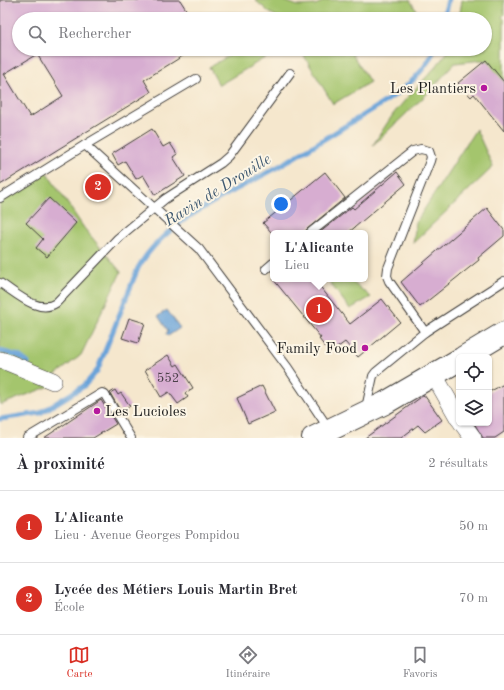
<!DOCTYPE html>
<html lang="fr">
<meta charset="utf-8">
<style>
body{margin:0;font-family:"Old Standard TT",serif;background:#f2f2f3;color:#2b2b33}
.controls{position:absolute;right:12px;bottom:12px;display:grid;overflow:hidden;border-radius:6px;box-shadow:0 1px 3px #0004}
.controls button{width:36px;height:36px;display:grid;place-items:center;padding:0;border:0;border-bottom:1px solid #e1e1e2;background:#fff;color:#2b2b33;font:20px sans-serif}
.you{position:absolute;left:281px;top:204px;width:14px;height:14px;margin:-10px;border:3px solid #fff;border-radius:50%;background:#1a73e8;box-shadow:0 0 0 6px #1a73e833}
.badge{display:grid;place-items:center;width:26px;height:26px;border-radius:50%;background:#d93025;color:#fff;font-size:13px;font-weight:700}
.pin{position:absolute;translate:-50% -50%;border:2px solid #fff;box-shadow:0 1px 4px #0006}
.popup{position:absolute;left:270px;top:230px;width:98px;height:52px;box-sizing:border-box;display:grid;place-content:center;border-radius:6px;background:#fff;filter:drop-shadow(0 1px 3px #0005);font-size:13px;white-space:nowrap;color:#7c7c81}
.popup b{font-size:15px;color:#2b2b33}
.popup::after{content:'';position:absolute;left:50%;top:100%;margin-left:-8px;border:8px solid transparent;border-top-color:#fff}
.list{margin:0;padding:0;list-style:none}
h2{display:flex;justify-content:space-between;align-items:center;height:52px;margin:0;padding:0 16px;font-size:17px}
h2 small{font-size:13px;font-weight:400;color:#7c7c81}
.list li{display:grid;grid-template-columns:26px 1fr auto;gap:12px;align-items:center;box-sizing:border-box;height:72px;padding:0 16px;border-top:1px solid #e1e1e2}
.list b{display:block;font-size:15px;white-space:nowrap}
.list p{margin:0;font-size:13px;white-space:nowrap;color:#7c7c81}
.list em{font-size:13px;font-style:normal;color:#7c7c81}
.icon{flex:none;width:22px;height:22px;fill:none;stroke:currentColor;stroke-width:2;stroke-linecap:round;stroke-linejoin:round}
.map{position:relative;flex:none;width:504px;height:438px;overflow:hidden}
.search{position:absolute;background:#fff;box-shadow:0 1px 3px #0004;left:12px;right:12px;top:12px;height:44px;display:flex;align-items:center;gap:10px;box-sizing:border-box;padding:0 14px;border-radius:22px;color:#7c7c81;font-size:15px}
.sheet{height:196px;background:#fff}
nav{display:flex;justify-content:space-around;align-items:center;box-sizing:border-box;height:56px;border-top:1px solid #e1e1e2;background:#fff;font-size:11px;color:#7c7c81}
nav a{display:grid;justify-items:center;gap:2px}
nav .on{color:#d93025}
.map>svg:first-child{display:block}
.green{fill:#a4c56d;stroke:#607044}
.water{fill:#69a3d9;stroke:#42607a}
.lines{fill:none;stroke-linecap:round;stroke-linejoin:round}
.stream{stroke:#69a3d9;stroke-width:5}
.building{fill:#d7add1;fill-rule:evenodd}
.lane-casing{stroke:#3d3a37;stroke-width:10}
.street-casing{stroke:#3d3a37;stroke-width:18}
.secondary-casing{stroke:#3d3a37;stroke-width:24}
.lane{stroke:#fff;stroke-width:8}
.street{stroke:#fff;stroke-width:17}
.secondary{stroke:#fff;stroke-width:22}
.poi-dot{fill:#b5179e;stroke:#fcf5e5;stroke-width:1.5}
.labels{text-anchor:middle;stroke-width:4;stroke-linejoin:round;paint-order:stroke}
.number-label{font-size:13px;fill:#4b4049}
.poi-label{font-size:15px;fill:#1c1c1c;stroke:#fcf5e5;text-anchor:end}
.water-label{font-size:16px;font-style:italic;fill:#3f5971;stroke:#fcf5e5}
</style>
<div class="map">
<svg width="504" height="438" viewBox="0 0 504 438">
<rect width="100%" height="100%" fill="#fcf5e5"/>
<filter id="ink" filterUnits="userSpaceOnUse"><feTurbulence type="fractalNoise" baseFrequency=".025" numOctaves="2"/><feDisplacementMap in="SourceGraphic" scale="8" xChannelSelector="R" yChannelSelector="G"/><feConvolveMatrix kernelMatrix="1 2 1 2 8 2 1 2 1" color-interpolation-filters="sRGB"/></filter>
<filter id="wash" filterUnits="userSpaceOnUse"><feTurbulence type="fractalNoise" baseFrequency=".012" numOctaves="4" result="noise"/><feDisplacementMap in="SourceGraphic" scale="16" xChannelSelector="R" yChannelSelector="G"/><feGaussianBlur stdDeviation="0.9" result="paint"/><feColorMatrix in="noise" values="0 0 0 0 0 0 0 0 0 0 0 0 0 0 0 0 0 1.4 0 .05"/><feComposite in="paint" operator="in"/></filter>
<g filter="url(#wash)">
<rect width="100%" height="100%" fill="#f5e7cd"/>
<g class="green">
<path d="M255,0H282L298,6L315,5L327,0H410L419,15L413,19H282L270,13Z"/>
<path d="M462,0H504V14L502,17L504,19V84L483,60L455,63L426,95L373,145C380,134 387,123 394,113C412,91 433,72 450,49H485V19H459Z"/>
<path d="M241,49H280L219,85L209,67Z"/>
<path d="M300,49H361L352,54L370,82L333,104Z"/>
<path d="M476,129L493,167L413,243L416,222Z"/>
<path d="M45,170L84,228L121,272L81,355L49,380L58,383L0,405V197Z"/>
<path d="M327,279H354L351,281L371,297L350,309Z"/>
</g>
<path class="water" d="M167,310L180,328L168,336L166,333L168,331L158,316Z"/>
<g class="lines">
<g class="stream">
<path d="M443,19L448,0"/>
<path d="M0,351L19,356L28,363"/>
<path d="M0,419L40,413L84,386L97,371L138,268C166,219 227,196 274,169C302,153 329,136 357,119C388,100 419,84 435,49"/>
</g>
</g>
<g id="blocks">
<g class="building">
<path d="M0,0H180L192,19H19V49H194L144,80L151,92L0,185ZM37,54L63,96L30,117L4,74Z"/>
<path d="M486,60L504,82V131L474,94L471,97L458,83Z"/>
<path d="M152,129L163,147L170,143L177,154L173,157L185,176L155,195L143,175L136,179L125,161L118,165L112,154Z"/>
<path d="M325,172L345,198L307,229L305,233H272L263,223Z"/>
<path d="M397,172L406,184L348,233H319L352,207L354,209Z"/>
<path d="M49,198L76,223L47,257L36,248L43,239L26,223Z"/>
<path d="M487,208L504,230V236L478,258L479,260L420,307L401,282Z"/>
<path d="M273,279H314L350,324L382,299L400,322L358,357L345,342L330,353L319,339L321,338Z"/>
<path d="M129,318L145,323L138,343L122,338Z"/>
<path d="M168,355L175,366L178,364L193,388L185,393L188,397L178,404L169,392L161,397L145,370Z"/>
<path d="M504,384V432L495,438H483L474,423H489V392Z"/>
<path d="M262,386L275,412L248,424L237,398Z"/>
<path d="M115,390L118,395L121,393L130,406L121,412L110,393Z"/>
<path d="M424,395L442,420L425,432L418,425L401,438H365Z"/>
<path d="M101,400L116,424L93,438H44Z"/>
</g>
</g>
</g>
<g filter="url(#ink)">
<use href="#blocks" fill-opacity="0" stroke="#3d3a37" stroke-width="1"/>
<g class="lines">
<defs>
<g id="lane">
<path d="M196,79L85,145L199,249L288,368L329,429"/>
<path d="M0,198L85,145"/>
<path d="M310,233L413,151L421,149L429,151L431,157L430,161L388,268L387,276L389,281L425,332"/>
<path d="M266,269L273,263"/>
<path d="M0,283C15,292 38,315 56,303L118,238L165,199L221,163L229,156L290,73"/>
<path d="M366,408L373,376L376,372L425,332L504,281"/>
<path d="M27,438L102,393L105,395L131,438"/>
</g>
<g id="street">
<path d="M0,360L7,362L53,381"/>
<path d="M434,375L459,419"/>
<path d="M462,423L473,438"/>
</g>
<g id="secondary">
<path d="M464,357L504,333"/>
<path d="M313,438L385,403L459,360"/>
</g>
</defs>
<use href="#lane" class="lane-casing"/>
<use href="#street" class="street-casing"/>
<use href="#secondary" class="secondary-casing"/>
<use href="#lane" class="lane"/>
<use href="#street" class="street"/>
<use href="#secondary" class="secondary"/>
</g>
</g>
<g class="poi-dot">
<circle cx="484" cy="88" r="4"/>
<circle cx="365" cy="348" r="4"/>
<circle cx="97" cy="411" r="4"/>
</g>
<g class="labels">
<g class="number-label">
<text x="168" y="382">552</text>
</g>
<g class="poi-label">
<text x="476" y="93">Les Plantiers</text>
<text x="357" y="353">Family Food</text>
<text x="105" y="416" text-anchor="start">Les Lucioles</text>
</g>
<g class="water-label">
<text transform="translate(217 189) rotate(-32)" y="6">Ravin de Drouille</text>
</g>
</g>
</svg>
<div class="controls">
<button><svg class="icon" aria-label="locate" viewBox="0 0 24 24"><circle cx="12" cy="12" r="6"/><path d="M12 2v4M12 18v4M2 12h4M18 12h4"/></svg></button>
<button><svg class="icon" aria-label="layers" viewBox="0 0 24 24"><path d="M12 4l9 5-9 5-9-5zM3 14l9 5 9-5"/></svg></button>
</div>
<div class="you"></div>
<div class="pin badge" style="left:319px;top:310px">1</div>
<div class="popup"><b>L'Alicante</b>Lieu</div>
<div class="pin badge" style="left:98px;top:187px">2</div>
<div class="search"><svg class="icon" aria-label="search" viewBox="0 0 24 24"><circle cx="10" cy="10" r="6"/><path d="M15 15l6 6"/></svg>Rechercher</div>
</div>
<section class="sheet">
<h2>À proximité<small>2 résultats</small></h2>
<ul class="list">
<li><span class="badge">1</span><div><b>L'Alicante</b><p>Lieu · Avenue Georges Pompidou</p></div><em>50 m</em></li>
<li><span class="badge">2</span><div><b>Lycée des Métiers Louis Martin Bret</b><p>École</p></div><em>70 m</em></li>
</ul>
</section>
<nav>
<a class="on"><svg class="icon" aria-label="map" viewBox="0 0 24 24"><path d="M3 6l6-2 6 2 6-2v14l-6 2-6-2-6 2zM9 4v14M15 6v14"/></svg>Carte</a>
<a><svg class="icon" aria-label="directions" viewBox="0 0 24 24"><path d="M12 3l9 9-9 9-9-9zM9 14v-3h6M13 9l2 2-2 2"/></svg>Itinéraire</a>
<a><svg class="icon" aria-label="saved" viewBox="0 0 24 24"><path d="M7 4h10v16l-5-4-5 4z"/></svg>Favoris</a>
</nav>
